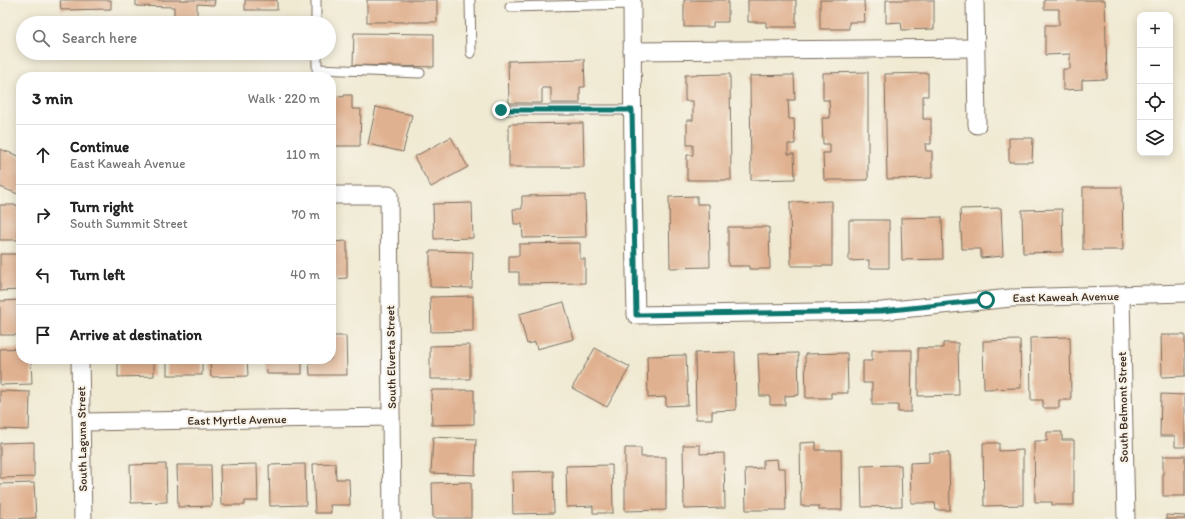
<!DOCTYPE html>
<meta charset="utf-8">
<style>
body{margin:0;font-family:Itim,sans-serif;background:#f2f2f2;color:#222}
.controls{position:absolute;right:12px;top:12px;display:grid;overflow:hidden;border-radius:8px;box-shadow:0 2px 10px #0003}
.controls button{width:36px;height:36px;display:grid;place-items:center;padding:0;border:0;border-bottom:1px solid #e0e0e0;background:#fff;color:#222;font:20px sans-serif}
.stop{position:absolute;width:12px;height:12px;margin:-9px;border:3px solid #0f766e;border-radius:50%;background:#fff}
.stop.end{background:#0f766e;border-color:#fff;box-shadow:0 1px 4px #0008}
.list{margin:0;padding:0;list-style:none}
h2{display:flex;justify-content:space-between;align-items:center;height:52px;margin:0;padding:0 16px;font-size:17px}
h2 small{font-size:13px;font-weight:400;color:#767676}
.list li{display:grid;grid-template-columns:26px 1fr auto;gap:12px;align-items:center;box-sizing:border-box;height:60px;padding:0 16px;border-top:1px solid #e0e0e0}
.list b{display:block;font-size:15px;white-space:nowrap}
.list p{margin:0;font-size:13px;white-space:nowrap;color:#767676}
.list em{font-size:13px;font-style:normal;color:#767676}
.icon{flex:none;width:22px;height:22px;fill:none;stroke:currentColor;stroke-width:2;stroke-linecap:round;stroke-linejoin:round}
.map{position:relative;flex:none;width:1185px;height:519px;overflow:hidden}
.search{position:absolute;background:#fff;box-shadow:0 2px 10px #0003;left:16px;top:16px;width:320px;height:44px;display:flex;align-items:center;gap:10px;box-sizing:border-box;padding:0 14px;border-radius:22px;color:#767676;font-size:15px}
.panel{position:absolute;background:#fff;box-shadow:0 2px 10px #0003;left:16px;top:72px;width:320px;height:292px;border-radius:16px}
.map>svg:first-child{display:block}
.building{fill:#e0b190}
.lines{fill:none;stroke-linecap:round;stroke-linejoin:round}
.service-casing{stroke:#7a6d5d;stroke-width:11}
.minor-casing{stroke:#7a6d5d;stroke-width:19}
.service{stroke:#fff;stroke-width:9}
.minor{stroke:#fff;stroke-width:17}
.route{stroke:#0f766e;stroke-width:5}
.labels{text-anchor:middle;stroke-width:4;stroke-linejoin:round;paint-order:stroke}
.street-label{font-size:12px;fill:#3b2a1e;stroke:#f7f3e8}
</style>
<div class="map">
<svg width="1185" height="519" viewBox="0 0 1185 519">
<rect width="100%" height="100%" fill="#f7f3e8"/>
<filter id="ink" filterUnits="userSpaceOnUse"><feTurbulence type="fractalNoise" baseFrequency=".025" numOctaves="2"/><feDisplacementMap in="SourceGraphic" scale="8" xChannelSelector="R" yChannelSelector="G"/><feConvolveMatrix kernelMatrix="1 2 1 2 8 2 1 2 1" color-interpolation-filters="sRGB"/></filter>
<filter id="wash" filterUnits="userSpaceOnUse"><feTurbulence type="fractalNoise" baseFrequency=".012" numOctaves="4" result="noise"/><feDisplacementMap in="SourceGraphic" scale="16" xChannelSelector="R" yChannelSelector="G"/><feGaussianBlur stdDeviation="0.9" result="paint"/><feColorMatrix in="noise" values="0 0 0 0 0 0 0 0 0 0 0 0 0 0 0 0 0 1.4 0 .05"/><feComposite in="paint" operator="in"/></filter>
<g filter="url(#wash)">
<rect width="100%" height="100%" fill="#f0ead3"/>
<g id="blocks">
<g class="building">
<path d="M60,0H111V9L61,10Z"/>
<path d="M136,0H215L214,5L197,4V22L174,21V7L136,6Z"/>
<rect x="245" y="0" width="32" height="10"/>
<rect x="367" y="0" width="70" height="22"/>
<path d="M684,0H728V22H713V27H684Z"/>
<path d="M748,0H796V27H766V22H748Z"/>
<path d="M820,0H864L865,22H849V29H820Z"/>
<path d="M886,0H934V29L902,30L901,22L886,23Z"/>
<path d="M1044,0H1105L1107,79L1082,80V89L1063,90V69H1070V54L1045,55V25H1059V9H1044Z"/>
<path d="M354,33L434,34V67L353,65Z"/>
<path d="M584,59L585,87H580V103H551V88H542V103H509L508,61Z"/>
<path d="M868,72V180H824L823,153H830V144H823L822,118H830L829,100H823V73Z"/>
<path d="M928,73V96H923V119H931V144H925L926,151H932V178L887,179L885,74Z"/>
<path d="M730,74L731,180H687V155H693V145H687V120H693V101H685V75Z"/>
<path d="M794,75L795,100H788L789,119H794L795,144H788V154H794L795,179L751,180L750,76Z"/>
<path d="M344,95H352V109H361L360,146H331V96L344,97Z"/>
<path d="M376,107L412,115L403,152L368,144Z"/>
<path d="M583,123L584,167H509V124Z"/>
<path d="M451,137L468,167L431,187L414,157Z"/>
<path d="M1009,138H1033L1032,162H1009Z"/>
<path d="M0,149L21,157V185L18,194L0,187Z"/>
<path d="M1083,187H1122L1123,250H1083Z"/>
<path d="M585,195L586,237L523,238L522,224H514L513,209H522V196Z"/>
<path d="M697,196V204H709L710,267L670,268L669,197Z"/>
<path d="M832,201V266H791L790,202Z"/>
<path d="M472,203L473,238L434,239L433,204Z"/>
<rect x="0" y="205" width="18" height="35"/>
<path d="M1001,208L1003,256L981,258V249H962L960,209Z"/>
<path d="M1062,209L1063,252L1023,253L1022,210Z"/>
<path d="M942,217L943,259L902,260L901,218Z"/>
<path d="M849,220H889V268H869V260L849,261Z"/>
<path d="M728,227H769L770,269H749V266H728Z"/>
<path d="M347,241V278L331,279V242Z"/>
<path d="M580,243V259H585V283L519,284V272H509V256H519V244Z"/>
<path d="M430,251L473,252L472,288L430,287Z"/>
<path d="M0,254H21V290L0,291Z"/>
<path d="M473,296V331L431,332L430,297Z"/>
<path d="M21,300V335H0V301Z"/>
<path d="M564,302L574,339L537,349L535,342L527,344L519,314Z"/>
<path d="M1161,335H1185V376L1162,377Z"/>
<path d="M331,336H346L347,375H310L309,359H331Z"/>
<path d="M1070,337L1071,400H1059V408H1043V400H1031L1030,338Z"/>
<path d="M1020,340L1021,388L984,389L983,341Z"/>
<path d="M943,343H958L959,395L918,396V348H943Z"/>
<path d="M470,345V379H430V346Z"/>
<path d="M21,348V359H31L32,384L0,385V349Z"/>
<path d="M595,348L630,367L607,407L572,388Z"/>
<path d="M872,350H912L911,412H898V405H872V383H863V361H872Z"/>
<path d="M735,352L736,410L712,411V419H696L695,353Z"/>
<path d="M798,353L799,395L785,396V405H770V396H760L758,354Z"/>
<path d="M847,353L848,393H831V398H806L805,354Z"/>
<path d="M686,355L688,405L666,406V397L648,398L647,356Z"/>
<path d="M118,359H154V376L118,377Z"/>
<rect x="167" y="359" width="35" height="16"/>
<path d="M210,359H247L248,376L211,377Z"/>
<path d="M266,359H302V374H267Z"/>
<path d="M431,390H474V424L432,425Z"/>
<path d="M0,391L30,392L29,430L0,429Z"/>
<path d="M1161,394L1185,395V447H1175V436H1160Z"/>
<path d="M1047,432H1062V440H1074V505H1052V502H1035L1034,441H1047Z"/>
<path d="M433,437L476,439L475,475L431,473Z"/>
<path d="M34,442V477L0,478V443Z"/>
<path d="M816,442V450H841L842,510H819V506H801L800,443Z"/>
<path d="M983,443H999V451L1023,450V505L984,506Z"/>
<path d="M683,445H700V454L724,453L725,508L684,509Z"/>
<path d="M625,448H641V457H666V510L625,511Z"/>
<path d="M929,453H949L950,510H936L935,503H911L910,463L929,462Z"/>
<rect x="1163" y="456" width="22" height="40"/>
<path d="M777,459L778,468H785L786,510H746L745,469L763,468V460Z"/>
<path d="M335,463L336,479H349L350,505H330L331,513H315L313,464Z"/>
<path d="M166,464L167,502L131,503L130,465Z"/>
<path d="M257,464L258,501H245V505H221L220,465Z"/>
<path d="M305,464L306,505L270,506L269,465Z"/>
<path d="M177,465H211L212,506L178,507Z"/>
<path d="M612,465L613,513H593V506L567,507L566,466Z"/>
<path d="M901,465L902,506L862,507L861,466Z"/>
<path d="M553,471L554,513L513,514L512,472Z"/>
<path d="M471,482V518H433L432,483Z"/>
<path d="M34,483L36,518L0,519V484Z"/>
<path d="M1166,515L1185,516V519H1166Z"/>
</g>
</g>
</g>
<g filter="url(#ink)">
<use href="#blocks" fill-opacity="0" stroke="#7a6d5d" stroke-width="1"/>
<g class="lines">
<defs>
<g id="service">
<path d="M316,0V23"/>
<path d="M470,0L471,53"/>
<path d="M510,7L632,4"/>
<path d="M317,53V69L420,73"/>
<path d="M501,110H633"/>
</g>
<g id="minor">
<path d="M632,0L633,186L636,315L882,311L1011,298L1185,293"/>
<path d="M975,0L977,125"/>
<path d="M632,51L976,48"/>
<path d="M331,195H389L392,519"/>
<path d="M1121,296L1126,519"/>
<path d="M80,359L83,519"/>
<path d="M82,422L391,417"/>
</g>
</defs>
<use href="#service" class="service-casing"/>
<use href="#minor" class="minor-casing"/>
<use href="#service" class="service"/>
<use href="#minor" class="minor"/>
</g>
</g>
<g class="lines" filter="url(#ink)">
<path class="route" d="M501,110H632L636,315L882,311L986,300"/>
</g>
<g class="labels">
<g class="street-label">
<text transform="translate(1066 297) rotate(-1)" y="4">East Kaweah Avenue</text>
<text transform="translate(391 357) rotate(-91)" y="4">South Elverta Street</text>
<text transform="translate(1123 407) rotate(-91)" y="4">South Belmont Street</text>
<text transform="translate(237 420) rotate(-1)" y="4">East Myrtle Avenue</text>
<text transform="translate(82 439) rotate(-91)" y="4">South Laguna Street</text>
</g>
</g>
</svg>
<div class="controls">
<button>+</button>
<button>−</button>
<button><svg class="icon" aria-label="locate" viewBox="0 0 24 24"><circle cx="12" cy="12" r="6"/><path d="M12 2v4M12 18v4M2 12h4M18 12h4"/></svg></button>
<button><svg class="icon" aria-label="layers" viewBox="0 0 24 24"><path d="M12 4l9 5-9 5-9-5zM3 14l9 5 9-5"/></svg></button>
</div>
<div class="stop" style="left:986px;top:300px"></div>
<div class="stop end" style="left:501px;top:110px"></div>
<div class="search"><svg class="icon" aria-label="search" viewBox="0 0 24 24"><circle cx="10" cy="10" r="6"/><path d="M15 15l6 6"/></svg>Search here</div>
<section class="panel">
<h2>3 min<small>Walk · 220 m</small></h2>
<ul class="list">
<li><svg class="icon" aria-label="ahead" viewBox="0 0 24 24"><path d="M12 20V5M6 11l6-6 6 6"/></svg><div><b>Continue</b><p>East Kaweah Avenue</p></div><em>110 m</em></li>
<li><svg class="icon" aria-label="right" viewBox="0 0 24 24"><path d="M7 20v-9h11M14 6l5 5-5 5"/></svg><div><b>Turn right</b><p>South Summit Street</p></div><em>70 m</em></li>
<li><svg class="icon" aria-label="left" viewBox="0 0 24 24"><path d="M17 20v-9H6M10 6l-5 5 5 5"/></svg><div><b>Turn left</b></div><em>40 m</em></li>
<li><svg class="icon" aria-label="arrive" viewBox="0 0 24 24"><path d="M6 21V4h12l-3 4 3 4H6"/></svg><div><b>Arrive at destination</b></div></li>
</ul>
</section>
</div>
